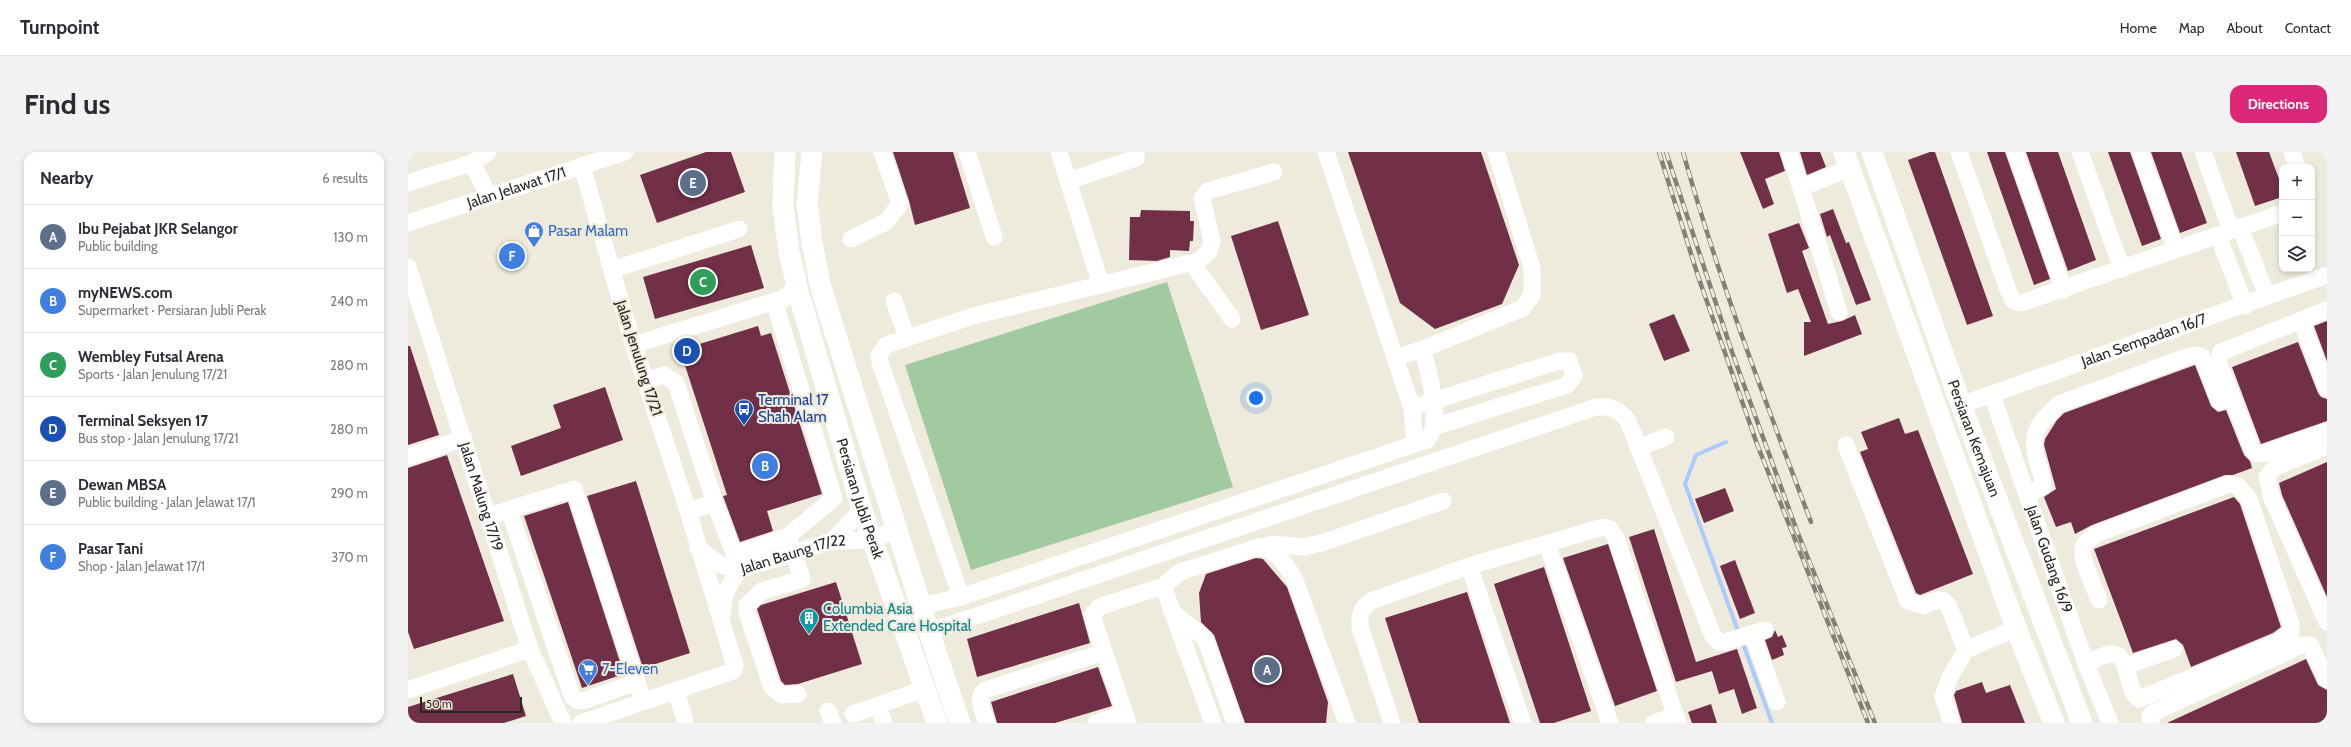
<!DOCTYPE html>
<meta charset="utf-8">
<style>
body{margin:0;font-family:Cabin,sans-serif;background:#f2f2f3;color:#2b2b33}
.controls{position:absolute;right:12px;top:12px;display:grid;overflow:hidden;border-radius:8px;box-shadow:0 2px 6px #0003}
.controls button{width:36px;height:36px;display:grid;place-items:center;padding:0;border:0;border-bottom:1px solid #e1e1e2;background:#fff;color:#2b2b33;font:20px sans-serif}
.scale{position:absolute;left:12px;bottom:10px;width:102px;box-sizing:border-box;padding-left:4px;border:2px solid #282621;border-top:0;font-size:11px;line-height:14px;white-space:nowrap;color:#282621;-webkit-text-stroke:3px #efebdc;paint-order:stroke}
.you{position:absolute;left:848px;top:246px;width:14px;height:14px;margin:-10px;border:3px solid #fff;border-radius:50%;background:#1a73e8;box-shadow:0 0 0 6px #1a73e833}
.badge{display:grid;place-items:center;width:26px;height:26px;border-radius:50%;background:#db2777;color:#fff;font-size:13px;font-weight:700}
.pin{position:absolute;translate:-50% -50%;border:2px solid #fff;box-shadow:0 1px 4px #0006}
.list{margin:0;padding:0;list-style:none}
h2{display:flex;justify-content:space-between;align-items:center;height:52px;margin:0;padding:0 16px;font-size:17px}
h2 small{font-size:13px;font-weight:400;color:#7c7c81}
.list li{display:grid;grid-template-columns:26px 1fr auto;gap:12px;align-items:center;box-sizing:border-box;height:64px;padding:0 16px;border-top:1px solid #e1e1e2}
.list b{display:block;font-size:15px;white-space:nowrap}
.list p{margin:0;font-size:13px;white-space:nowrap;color:#7c7c81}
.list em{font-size:13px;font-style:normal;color:#7c7c81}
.icon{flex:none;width:22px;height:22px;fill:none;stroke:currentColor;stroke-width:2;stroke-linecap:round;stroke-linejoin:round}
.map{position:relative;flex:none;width:1919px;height:571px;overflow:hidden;border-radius:12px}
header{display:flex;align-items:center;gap:24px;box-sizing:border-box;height:56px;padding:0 20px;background:#fff;border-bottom:1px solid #e1e1e2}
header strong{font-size:19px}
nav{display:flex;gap:22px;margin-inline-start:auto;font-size:14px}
.intro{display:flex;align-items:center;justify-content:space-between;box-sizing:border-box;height:96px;padding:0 24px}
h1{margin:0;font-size:28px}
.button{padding:10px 18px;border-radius:12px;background:#db2777;color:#fff;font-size:14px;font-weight:700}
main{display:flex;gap:24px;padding:0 24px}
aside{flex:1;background:#fff;border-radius:12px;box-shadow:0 2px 6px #0003}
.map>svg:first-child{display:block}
.green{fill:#a2caa0}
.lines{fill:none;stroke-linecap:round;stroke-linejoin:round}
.stream{stroke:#abcbfd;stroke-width:4}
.building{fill:#712f48}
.minor{stroke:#fff;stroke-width:17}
.major{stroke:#fff;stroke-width:21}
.rail-casing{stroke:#838077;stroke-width:4.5}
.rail{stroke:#efebdc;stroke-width:3;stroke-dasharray:9;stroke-linecap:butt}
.labels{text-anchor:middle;stroke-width:4;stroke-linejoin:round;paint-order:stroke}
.street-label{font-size:15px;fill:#282621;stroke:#efebdc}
.shop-label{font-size:15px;fill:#366cbe;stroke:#efebdc;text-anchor:start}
.transit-label{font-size:15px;fill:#164399;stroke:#efebdc;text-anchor:start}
.culture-label{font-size:15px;fill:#0d838f;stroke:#efebdc;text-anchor:start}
</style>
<header>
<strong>Turnpoint</strong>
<nav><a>Home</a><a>Map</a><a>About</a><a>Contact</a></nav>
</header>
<div class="intro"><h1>Find us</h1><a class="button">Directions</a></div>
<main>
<aside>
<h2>Nearby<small>6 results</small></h2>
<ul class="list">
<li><span class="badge" style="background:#5c6f8a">A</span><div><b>Ibu Pejabat JKR Selangor</b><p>Public building</p></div><em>130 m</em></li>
<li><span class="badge" style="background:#3f7fe0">B</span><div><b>myNEWS.com</b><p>Supermarket · Persiaran Jubli Perak</p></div><em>240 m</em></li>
<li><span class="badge" style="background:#2e9e5b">C</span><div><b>Wembley Futsal Arena</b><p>Sports · Jalan Jenulung 17/21</p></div><em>280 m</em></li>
<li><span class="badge" style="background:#1a4fb4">D</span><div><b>Terminal Seksyen 17</b><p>Bus stop · Jalan Jenulung 17/21</p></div><em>280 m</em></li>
<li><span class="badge" style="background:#5c6f8a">E</span><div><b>Dewan MBSA</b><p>Public building · Jalan Jelawat 17/1</p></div><em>290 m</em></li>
<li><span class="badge" style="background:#3f7fe0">F</span><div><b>Pasar Tani</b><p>Shop · Jalan Jelawat 17/1</p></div><em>370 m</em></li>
</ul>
</aside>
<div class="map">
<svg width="1919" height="571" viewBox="0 0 1919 571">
<rect width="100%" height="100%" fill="#efebdc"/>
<path class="green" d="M759,130L825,335L563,418L497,213Z"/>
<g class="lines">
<g class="stream">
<path d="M1318,290L1288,303L1277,332L1331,482"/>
<path d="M1334,489L1364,571"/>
</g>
</g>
<g class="building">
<path d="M298,0H323L337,40L249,71L232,23Z"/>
<path d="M485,0H545L562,56L507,73L501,49Z"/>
<path d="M940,0H1073L1111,113L1094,152L1027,177L992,151Z"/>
<path d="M1332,0H1371L1377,19L1357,27L1366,52L1355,57Z"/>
<path d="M1392,0H1412L1418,15L1399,23Z"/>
<path d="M1522,0H1527L1585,164L1559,173L1500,8Z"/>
<path d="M1579,0H1597L1642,127L1626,133Z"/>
<path d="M1618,0H1650L1688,108L1660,119Z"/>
<path d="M1700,0H1722L1753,87L1734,94Z"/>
<path d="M1743,0H1773L1799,71L1772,81Z"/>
<path d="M1828,0H1861L1874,35V45L1847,54Z"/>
<path d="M1425,57L1438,91L1441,90L1463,148L1448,153L1422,83L1419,85L1412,62Z"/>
<path d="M733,58L782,59V69H786L785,89H782L781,99L762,98V105L749,109L721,108L722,65H732Z"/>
<path d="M870,69L901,163L853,178L823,84Z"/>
<path d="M1391,71L1401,96L1394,99L1420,172L1434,169L1447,163L1454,182L1396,204V170H1403L1390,137L1379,141L1360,82Z"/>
<path d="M343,93L356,136L247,167L235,125Z"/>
<path d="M1266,162L1282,199L1256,209L1241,172Z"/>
<path d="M1919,169V209L1906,174Z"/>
<path d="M350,174L353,184L363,181L414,342L359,359L365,379L332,390L315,344L319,343L272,198Z"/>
<path d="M1890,190L1910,241L1913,245L1919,247V269L1853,292L1824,215Z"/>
<path d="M0,194H2L31,283L0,293Z"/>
<path d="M1787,213L1803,254L1810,260L1818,258L1836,303L1842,309L1844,316L1825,323H1817L1684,373L1667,382L1663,370L1648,375L1636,345L1648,337L1636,293L1637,287L1649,268L1656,261Z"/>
<path d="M197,235L215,288L113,324L103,294L153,276L145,253Z"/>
<path d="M1491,266L1497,282L1510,278L1565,422L1512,443L1508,441L1452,300L1460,297L1453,280Z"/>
<path d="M39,303L96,469L6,497L0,480V316Z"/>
<path d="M1919,310V445L1874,343L1871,331Z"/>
<path d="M228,329L282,501L235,516L179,344Z"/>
<path d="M1317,336L1326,359L1296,371L1287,347Z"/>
<path d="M1826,345L1832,352L1873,475L1865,481L1783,515L1775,493L1768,487L1725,501L1686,397Z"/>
<path d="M160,350L216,522L174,536L116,364Z"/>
<path d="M1246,377L1288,510L1329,497L1349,556L1334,562L1326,537L1311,542L1304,519L1268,530L1221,385Z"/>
<path d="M1200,392L1249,539L1207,554L1155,406Z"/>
<path d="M848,406L855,407L879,435L920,550L918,571H837L806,483L793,470L791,441L798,422Z"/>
<path d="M1327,408L1347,461L1332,467L1312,414Z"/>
<path d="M1136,415L1183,559L1146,571H1132L1086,432Z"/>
<path d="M428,430L454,512L390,532L377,533L373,529L349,457L353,453Z"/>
<path d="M1059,440L1102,571H1011L977,466Z"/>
<path d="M671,451L682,491L569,525L559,487Z"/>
<path d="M1367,478L1370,485L1374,483L1379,495L1374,496L1376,503L1364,508L1357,488L1364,485Z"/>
<path d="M1898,507L1910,533L1919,538V571H1759Z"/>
<path d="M690,515L704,554L647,571H589L583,550Z"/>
<path d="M105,522L118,564L96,571H0V555Z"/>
<path d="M1574,530L1578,541L1602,533L1617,571H1554L1546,543L1548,539Z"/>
<path d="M1303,552L1309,571H1284L1280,560Z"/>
</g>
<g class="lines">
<g class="minor">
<path d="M559,0L586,85"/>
<path d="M651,0L693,133"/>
<path d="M1381,0L1393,36L1442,16"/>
<path d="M1551,0L1602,143L1606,149L1613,151L1874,61"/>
<path d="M1607,0L1656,138"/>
<path d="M1672,0L1714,117"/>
<path d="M1732,0L1768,98"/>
<path d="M1795,0L1823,78"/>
<path d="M1884,0L1889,15"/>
<path d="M64,11L80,0"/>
<path d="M660,29L728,6V0"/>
<path d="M0,31L64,11L81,44"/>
<path d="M1393,36L1431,160"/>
<path id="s1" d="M0,71L217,0"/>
<path d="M1832,75L1859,144"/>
<path d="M1810,83L1837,154"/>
<path d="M443,87L478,70L492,52L474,0"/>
<path d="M784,111L824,167"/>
<path id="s2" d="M0,115L122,497L155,571"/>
<path d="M204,118L331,77"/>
<path d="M366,149L426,346L380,384L394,427L354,439L339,453V460L364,535L374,543L390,542"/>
<path d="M486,149L499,186"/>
<path d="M1919,158L1813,200L1810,209L1845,299L1850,302L1857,301L1919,279"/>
<path d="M1893,168L1919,237"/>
<path d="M225,193L377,146L389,132"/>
<path d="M987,206L1015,197"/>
<path d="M238,229L256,223L268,231L307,351L280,359"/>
<path id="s3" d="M1584,243L1678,512L1702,571"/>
<path d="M1016,252L1151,209H1161L1166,224L1159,233L1026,275"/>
<path id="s4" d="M1553,253L1919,123"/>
<path d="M1007,292L1019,288C1036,268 1020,221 1015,197L1115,156L1124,143V116L1088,0"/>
<path d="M1438,293L1500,449L1515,454L1529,448L1536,449L1541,455L1558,498"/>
<path d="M1919,294L1867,315L1859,325L1864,346L1919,470"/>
<path d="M1230,296L1258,285"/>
<path d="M0,305L56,286"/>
<path d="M1619,343L1635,334C1635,326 1632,319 1630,312C1621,282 1629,272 1651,252L1781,204L1790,203L1794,205L1812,250"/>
<path d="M307,351L325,399L331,401L380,384"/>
<path d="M101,358L164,544L169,548L175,549L229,530"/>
<path d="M81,364L166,337L235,549"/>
<path d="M424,389L454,358"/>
<path d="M1139,392L1202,571"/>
<path d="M852,395L865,392L895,395L914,391L1035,349"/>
<path id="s5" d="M290,396L311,412L331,418L424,389L464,388L489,377"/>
<path d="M1061,414L1115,571"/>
<path d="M755,434L805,571"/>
<path d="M553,445L472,210L471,203L478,193L565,164L790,109L801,100L804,89L794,46L800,39L866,20"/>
<path d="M513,454L553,445L1007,292L1004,256L918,0"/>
<path d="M764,460L797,486L827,571"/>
<path d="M313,466L317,441L331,418"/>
<path d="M521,480L1188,255C1203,254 1211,257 1220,269L1305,484L1311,490H1317L1357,478"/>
<path d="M1344,482L1369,550"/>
<path d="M1678,512C1685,509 1694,503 1702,502C1722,499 1718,539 1731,547L1870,490L1883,480V472L1841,347L1830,334L1821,332L1688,382C1683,386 1676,390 1675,396C1672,407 1687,436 1691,448"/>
<path d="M1717,514L1766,497"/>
<path d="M0,538L122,497"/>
<path d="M268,539L277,568"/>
<path d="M470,553L476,571"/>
<path d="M420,559L425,571"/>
<path d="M445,562L516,537"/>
<path d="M173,571L325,519L327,514L280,359L223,185L174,14"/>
<path d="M579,571C575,560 568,547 577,538L696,500"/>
<path d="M688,571L717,561"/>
<path d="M720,571L684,464L691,455L755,434L772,420L850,395C869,397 877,412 886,426L939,571"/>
<path d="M984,571L952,475C951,464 953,456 963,449L1061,414L1195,375L1202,377L1208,386L1270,571"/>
<path d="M1246,571L1268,563"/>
<path d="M1544,571L1535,545L1542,525L1558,498L1608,476"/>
<path d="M1743,571L1742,564L1746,560L1894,493H1902L1919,528"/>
</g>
<g class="major">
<path id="s6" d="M377,0L375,53L381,100L391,143L454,358L529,571"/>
<path d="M404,0L399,52L404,91L413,136L521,480L552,571"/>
<path d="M1436,0L1608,476L1646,571"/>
<path id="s7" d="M1464,0L1553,253L1674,571"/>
</g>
<defs>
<g id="rail">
<path d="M1251,0L1290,124L1349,292L1460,571"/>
<path d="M1258,0L1324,200L1389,379L1467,571"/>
<path d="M1275,0C1310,126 1357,248 1403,370"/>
</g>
</defs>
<use href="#rail" class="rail-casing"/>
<use href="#rail" class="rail"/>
</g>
<defs>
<symbol id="shop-pin" viewBox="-11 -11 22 30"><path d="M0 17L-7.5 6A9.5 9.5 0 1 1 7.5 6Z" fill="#3f7fe0" stroke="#efebdc"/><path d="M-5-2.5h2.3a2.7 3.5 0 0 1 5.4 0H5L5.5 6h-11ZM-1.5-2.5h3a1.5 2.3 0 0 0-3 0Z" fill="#fff"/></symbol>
<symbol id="bus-pin" viewBox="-11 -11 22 30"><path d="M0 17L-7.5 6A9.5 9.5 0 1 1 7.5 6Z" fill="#1a4fb4" stroke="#efebdc"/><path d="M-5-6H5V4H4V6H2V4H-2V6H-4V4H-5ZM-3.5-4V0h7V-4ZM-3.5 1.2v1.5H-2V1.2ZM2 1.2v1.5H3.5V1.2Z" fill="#fff"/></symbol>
<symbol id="building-pin" viewBox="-11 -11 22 30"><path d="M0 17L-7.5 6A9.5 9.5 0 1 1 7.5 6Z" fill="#0f9aa8" stroke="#efebdc"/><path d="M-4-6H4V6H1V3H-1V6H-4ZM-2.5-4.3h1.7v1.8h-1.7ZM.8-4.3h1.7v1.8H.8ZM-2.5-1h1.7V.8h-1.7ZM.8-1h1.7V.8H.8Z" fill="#fff"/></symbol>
<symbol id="supermarket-pin" viewBox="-11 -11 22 30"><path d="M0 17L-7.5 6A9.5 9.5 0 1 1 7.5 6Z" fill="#3f7fe0" stroke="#efebdc"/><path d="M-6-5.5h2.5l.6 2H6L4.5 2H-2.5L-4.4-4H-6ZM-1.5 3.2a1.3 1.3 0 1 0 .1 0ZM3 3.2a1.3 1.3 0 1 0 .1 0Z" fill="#fff"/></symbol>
</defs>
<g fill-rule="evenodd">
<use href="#shop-pin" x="115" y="68" width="22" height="30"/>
<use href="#bus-pin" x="325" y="246" width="22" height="30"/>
<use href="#building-pin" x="390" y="455" width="22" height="30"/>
<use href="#supermarket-pin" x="169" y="506" width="22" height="30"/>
</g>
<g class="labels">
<g class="street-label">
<text dy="5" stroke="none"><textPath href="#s1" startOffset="114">Jalan Jelawat 17/1</textPath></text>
<text dy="5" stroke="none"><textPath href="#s4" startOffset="194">Jalan Sempadan 16/7</textPath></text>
<text transform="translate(231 206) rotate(72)" y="5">Jalan Jenulung 17/21</text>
<text dy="5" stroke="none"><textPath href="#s7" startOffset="304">Persiaran Kemajuan</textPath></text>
<text dy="5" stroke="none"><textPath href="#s2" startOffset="241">Jalan Malung 17/19</textPath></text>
<text dy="5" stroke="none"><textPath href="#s6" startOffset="357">Persiaran Jubli Perak</textPath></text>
<text dy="5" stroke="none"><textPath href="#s5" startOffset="104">Jalan Baung 17/22</textPath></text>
<text dy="5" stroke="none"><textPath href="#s3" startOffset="174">Jalan Gudang 16/9</textPath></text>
</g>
<g class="shop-label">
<text x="140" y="84">Pasar Malam</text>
<text x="194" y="522">7-Eleven</text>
</g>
<g class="transit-label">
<text x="350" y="253">Terminal 17<tspan x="350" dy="17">Shah Alam</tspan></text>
</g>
<g class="culture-label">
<text x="415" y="462">Columbia Asia<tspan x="415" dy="17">Extended Care Hospital</tspan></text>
</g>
</g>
</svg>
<div class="controls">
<button>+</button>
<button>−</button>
<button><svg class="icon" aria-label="layers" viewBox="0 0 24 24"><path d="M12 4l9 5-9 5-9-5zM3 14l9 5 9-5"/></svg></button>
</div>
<div class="scale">50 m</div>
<div class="you"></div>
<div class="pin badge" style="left:859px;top:518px;background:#5c6f8a">A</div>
<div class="pin badge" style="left:357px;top:314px;background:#3f7fe0">B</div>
<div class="pin badge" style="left:295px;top:130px;background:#2e9e5b">C</div>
<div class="pin badge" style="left:279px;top:199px;background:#1a4fb4">D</div>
<div class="pin badge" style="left:285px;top:31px;background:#5c6f8a">E</div>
<div class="pin badge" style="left:104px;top:104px;background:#3f7fe0">F</div>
</div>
</main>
